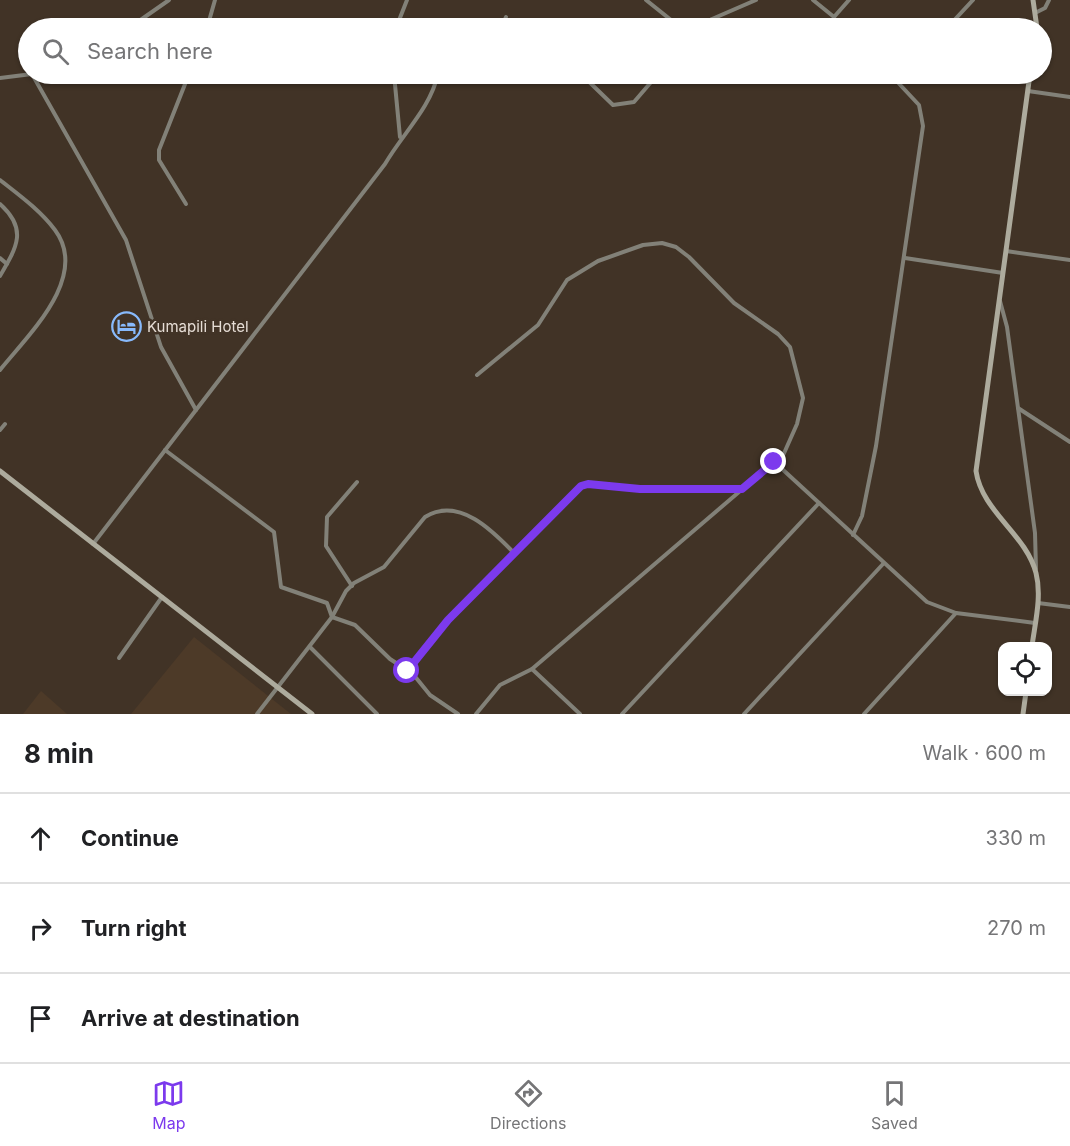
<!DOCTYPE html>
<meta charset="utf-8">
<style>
body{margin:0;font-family:Inter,sans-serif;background:#f6f6f6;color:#202124}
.controls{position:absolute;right:18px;bottom:18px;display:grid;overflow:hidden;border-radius:12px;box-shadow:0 2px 4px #0004}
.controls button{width:54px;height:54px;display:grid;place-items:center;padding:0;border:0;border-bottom:2px solid #e0e0e0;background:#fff;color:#202124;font:30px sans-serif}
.stop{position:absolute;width:18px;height:18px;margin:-14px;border:4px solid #7c3aed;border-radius:50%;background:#fff}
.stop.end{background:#7c3aed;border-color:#fff;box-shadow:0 2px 6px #0008}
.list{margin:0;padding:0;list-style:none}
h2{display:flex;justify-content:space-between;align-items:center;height:78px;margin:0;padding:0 24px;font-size:26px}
h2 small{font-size:20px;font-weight:400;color:#757577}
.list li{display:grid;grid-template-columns:39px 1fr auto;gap:18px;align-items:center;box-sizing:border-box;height:90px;padding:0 24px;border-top:2px solid #e0e0e0}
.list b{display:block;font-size:22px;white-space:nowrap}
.list em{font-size:20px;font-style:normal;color:#757577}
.icon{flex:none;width:33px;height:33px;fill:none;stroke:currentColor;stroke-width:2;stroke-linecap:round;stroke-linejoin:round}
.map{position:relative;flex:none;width:1070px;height:714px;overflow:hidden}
.search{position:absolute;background:#fff;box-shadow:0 2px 4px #0004;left:18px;right:18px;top:18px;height:66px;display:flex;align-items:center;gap:15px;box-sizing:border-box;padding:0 21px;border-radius:33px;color:#757577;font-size:22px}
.sheet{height:348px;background:#fff}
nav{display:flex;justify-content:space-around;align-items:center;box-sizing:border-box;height:84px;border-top:2px solid #e0e0e0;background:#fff;font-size:16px;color:#757577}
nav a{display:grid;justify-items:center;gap:3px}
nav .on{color:#7c3aed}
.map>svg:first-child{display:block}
.built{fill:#4d3a28}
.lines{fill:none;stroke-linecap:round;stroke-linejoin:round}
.street{stroke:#828178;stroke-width:4}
.secondary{stroke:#adab9d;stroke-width:5}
.route{stroke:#7c3aed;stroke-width:8}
.labels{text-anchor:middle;stroke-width:5;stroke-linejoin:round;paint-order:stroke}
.poi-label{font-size:15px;fill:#e6ddd5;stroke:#413326;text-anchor:start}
</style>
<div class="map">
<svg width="1070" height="714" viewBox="0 0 1070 714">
<rect width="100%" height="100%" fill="#413326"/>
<g class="built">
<path d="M194,637L291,714H131Z"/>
<path d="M41,691L67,714H23Z"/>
</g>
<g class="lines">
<g class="street">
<path d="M646,0L681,28"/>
<path d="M813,0L834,17"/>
<path d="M1037,12L1045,8L1049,0"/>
<path d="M129,28L169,0"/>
<path d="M207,28L215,0"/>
<path d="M396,28L407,0"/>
<path d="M501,28L506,17"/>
<path d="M699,28L712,19L756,0"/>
<path d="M841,28L834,21V17L849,0"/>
<path d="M947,28L973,0"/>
<path d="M32,74L126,240L161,347L196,410"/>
<path d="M394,74L400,137"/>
<path d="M581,74L613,105L634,102L658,74"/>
<path d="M0,78L32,74"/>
<path d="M898,81L905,74"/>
<path d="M1028,91L1070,97"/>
<path d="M0,180C19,195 40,210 55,230C90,277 28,335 0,370"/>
<path d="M0,204C28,229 17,247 0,276"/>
<path d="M186,204L159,160V150L189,74"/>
<path d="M1006,251L1070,260"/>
<path d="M0,258L7,264"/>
<path d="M905,258L1003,273"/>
<path d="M1000,301L1007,327L1018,408L1070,442"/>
<path d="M477,375L538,325L567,280L598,261L643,245L662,243L676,247L689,257L734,303L778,334L790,347L803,398L797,424L781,460"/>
<path d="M1018,408L1035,533L1036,569"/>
<path d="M0,430L5,424"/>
<path d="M165,450L274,532L281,587L327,603L332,617"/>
<circle cx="779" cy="464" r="4.5"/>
<path d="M781,468L927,602L956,613L1035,623"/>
<path d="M853,535L862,516L876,446L923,126L919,105L890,74"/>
<path d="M93,544L385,164C403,133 430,109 438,74"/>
<path d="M352,586L326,546L327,517L357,482"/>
<path d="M1038,603L1070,607"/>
<path d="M332,617L355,625L390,659L413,674L430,695L458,714"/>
<path d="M310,647L377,714"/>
<path d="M119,658L162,597"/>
<path d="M532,669L580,714"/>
<path d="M407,671L448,620L581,486L588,484L640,489H742"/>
<path d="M257,714L332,617L346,591L354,583L384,567L425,517C459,496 493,531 515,554"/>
<path d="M476,714L500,685L532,669L774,462"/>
<path d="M622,714L819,503"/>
<path d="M744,714L883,564"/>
<path d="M864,714L956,613"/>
</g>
<g class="secondary">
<path d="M1033,0L1037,28"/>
<path d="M1030,74L976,471C982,512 1026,534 1036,573C1042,596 1035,623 1032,646"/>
<path d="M0,471L312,714"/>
<path d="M1023,714L1026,692"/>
</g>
</g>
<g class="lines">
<path class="route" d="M407,671L448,620L581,486L588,484L640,489H742L774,462"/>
</g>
<defs>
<symbol id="hotel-ring" viewBox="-11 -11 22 22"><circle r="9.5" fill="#413326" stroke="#88bafc" stroke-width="1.5"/><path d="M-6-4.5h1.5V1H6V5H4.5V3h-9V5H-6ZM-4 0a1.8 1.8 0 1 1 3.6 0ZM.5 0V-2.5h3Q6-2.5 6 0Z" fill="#88bafc"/></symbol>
</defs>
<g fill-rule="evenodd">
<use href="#hotel-ring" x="110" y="310" width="33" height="33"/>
</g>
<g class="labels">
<g class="poi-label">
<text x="147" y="332">Kumapili Hotel</text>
</g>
</g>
</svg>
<div class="controls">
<button><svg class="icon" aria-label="locate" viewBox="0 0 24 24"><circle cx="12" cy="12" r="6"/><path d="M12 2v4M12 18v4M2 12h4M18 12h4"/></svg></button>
</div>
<div class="stop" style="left:407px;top:671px"></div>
<div class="stop end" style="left:774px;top:462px"></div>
<div class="search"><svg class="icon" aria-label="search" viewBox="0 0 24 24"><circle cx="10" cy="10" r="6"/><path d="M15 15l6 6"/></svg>Search here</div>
</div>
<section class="sheet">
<h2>8 min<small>Walk · 600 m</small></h2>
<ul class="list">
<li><svg class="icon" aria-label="ahead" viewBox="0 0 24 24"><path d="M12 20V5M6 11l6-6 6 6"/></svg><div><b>Continue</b></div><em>330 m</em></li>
<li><svg class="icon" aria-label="right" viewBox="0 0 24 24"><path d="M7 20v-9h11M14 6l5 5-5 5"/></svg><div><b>Turn right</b></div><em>270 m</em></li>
<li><svg class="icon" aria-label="arrive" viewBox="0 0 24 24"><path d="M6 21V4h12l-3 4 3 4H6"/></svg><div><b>Arrive at destination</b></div></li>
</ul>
</section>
<nav>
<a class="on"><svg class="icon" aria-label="map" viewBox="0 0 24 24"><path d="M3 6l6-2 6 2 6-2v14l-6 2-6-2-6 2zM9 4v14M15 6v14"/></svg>Map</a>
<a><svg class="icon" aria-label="directions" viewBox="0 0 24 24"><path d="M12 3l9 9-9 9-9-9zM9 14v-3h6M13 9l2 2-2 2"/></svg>Directions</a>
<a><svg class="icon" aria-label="saved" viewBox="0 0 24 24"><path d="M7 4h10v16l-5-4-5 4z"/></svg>Saved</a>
</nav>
